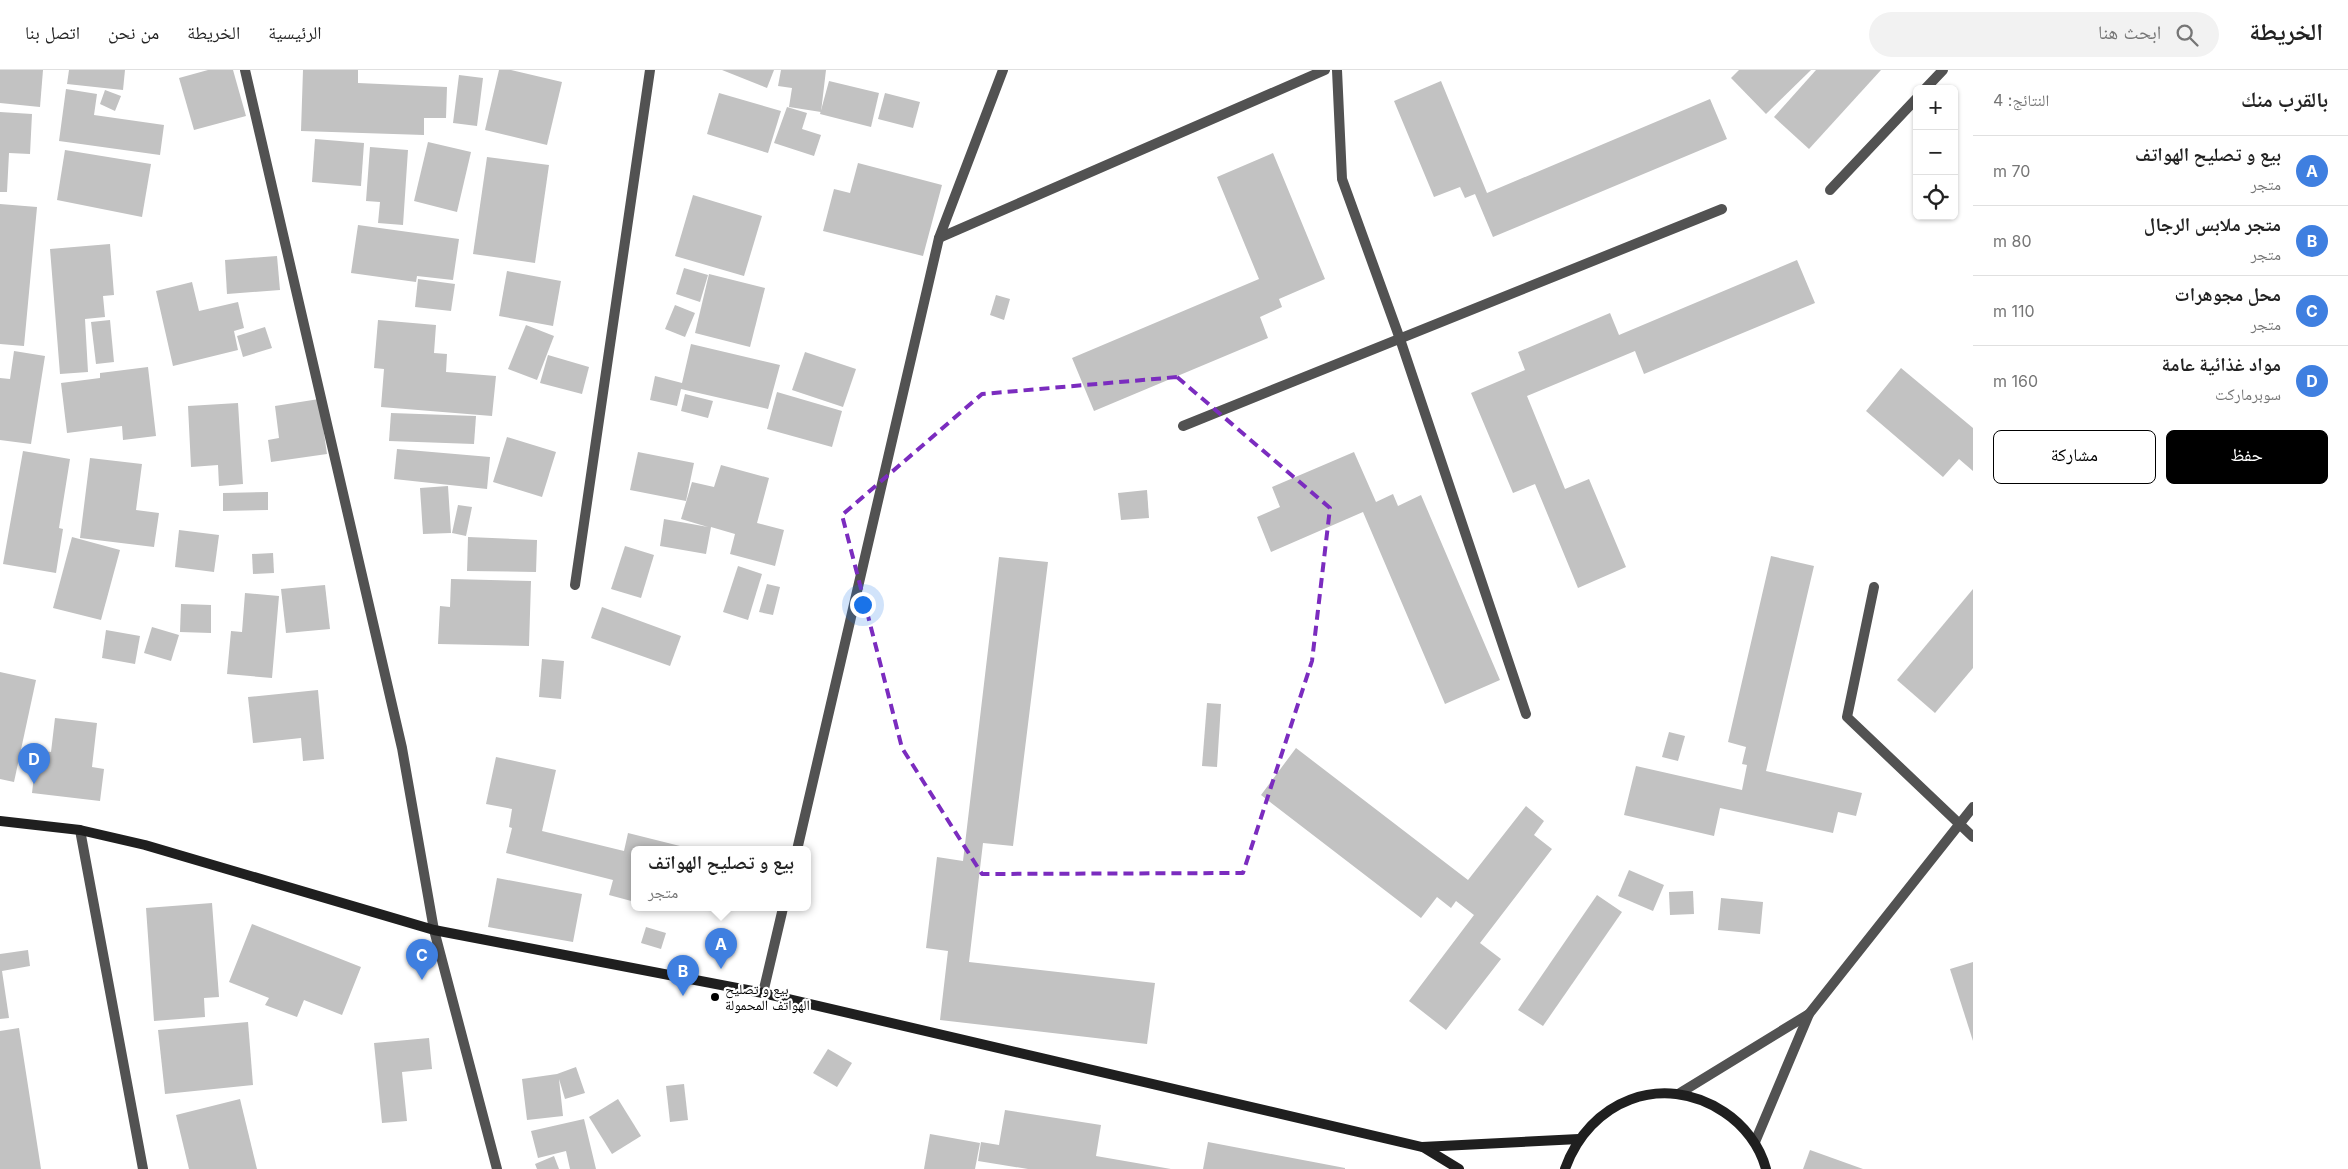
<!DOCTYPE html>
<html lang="ar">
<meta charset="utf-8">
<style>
body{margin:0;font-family:Inter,"Noto Naskh Arabic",sans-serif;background:#f2f2f2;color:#222;direction:rtl}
.controls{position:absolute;right:15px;top:15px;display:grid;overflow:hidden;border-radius:8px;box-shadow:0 1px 4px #0004}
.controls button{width:45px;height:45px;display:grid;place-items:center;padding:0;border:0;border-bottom:1px solid #e0e0e0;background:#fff;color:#222;font:25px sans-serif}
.you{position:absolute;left:862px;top:534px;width:18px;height:18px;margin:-12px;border:4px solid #fff;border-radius:50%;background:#1a73e8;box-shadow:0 0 0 8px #1a73e833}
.badge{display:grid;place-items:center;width:32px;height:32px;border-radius:50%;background:#000;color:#fff;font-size:16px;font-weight:700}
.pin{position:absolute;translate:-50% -41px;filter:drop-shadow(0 1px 2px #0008)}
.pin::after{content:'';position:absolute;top:26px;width:18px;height:15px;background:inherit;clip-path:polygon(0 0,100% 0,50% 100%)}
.popup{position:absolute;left:631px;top:776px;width:180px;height:65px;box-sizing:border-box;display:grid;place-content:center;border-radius:8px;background:#fff;filter:drop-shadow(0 1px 4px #0005);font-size:16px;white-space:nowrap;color:#767676}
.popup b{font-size:19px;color:#222}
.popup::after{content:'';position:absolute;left:50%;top:100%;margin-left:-10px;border:10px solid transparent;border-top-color:#fff}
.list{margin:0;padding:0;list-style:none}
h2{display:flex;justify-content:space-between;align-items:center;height:65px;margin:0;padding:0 20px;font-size:21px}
h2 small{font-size:16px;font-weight:400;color:#767676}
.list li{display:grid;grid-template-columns:32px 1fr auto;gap:15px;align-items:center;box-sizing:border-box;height:70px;padding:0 20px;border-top:1px solid #e0e0e0}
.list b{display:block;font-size:19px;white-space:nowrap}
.list p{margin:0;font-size:16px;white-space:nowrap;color:#767676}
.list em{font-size:16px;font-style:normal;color:#767676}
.actions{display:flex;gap:10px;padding:15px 20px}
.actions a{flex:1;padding:11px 0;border:1px solid #000;border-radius:8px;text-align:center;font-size:18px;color:#000}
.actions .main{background:#000;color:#fff}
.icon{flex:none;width:28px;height:28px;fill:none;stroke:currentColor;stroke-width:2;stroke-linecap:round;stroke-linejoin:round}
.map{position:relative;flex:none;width:1973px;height:1099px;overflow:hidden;direction:ltr}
header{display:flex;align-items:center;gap:30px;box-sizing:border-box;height:70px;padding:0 25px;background:#fff;border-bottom:1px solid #e0e0e0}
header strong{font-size:24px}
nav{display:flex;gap:28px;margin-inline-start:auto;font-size:18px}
.search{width:350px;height:45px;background:#f2f2f2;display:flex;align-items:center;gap:12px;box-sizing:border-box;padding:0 18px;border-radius:28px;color:#767676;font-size:19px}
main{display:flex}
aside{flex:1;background:#fff}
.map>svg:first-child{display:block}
.building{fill:#c2c2c2}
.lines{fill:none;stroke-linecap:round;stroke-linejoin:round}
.lane{stroke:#525252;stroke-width:10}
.street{stroke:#525252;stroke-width:10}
.secondary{stroke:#1f1f1f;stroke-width:10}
.marked{fill:none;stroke:#7b2cbf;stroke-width:4;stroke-dasharray:10 6;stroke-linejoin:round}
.poi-dot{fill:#000;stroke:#fff;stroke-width:2}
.labels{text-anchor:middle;stroke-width:4.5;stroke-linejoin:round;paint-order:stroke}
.poi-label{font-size:14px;fill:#000;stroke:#fff;text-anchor:start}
</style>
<header>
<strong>الخريطة</strong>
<div class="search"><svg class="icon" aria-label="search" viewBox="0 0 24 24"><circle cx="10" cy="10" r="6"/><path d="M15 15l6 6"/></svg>ابحث هنا</div>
<nav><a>الرئيسية</a><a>الخريطة</a><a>من نحن</a><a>اتصل بنا</a></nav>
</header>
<main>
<aside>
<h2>بالقرب منك<small>النتائج: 4</small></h2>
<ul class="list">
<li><span class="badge" style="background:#3f7fe0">A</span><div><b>بيع و تصليح الهواتف</b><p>متجر</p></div><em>70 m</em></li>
<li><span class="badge" style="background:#3f7fe0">B</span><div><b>متجر ملابس الرجال</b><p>متجر</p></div><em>80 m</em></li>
<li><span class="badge" style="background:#3f7fe0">C</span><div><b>محل مجوهرات</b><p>متجر</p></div><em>110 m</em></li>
<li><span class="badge" style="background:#3f7fe0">D</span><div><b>مواد غذائية عامة</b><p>سوبرماركت</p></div><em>160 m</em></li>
</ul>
<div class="actions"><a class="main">حفظ</a><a>مشاركة</a></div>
</aside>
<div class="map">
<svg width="1973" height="1099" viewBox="0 0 1973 1099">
<rect width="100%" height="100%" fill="#fff"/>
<g class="building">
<path d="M0,0H43L40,37L0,33Z"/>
<path d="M69,0H125L123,20L67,14Z"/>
<path d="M208,0H233L246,46L194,60L179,8Z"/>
<path d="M303,0H358V13L447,17L446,48H424V65L301,61Z"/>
<path d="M499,0H511L562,12L547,75L485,60Z"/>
<path d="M722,0H774L767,18Z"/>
<path d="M781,0H826L821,42L789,37L792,18L778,16Z"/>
<path d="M1739,0H1811L1766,44L1731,8Z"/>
<path d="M1816,0H1881L1809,79L1774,47Z"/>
<path d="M459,5L483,8L477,56L453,53Z"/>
<path d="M829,11L879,23L871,57L820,44Z"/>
<path d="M1441,11L1487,123L1710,29L1727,69L1493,167L1475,124L1465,128L1460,117L1434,127L1394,31Z"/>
<path d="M66,19L97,24L94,45L164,55L160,85L59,71Z"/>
<path d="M105,20L121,26L115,41L100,34Z"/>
<path d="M719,23L781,41L768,83L707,64Z"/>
<path d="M885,23L920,32L913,58L878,49Z"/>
<path d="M787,37L807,43L802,59L821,65L814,86L774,73Z"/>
<path d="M0,42L32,44L30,84L9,83L7,122H0Z"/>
<path d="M315,69L364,73L361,116L312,112Z"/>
<path d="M428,72L471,82L457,142L414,131Z"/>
<path d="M370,77L408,80L403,155L378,153L380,132L366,131Z"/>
<path d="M65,80L151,94L142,147L57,130Z"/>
<path d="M1273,83L1325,209L1279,229L1282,237L1260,247L1268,268L1094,341L1072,288L1259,209L1217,107Z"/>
<path d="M487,87L549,95L535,193L473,184Z"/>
<path d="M858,93L942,115L923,186L823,161L834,119L850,123Z"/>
<path d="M693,125L762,146L744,206L675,186Z"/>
<path d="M0,134L37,137L24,276L0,274Z"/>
<path d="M358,155L459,169L453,210L417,206L416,212L351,203Z"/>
<path d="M110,174L114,225L103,226L105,247L85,249L88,302L60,304L50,179Z"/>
<path d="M277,186L280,220L227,224L225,190Z"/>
<path d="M1797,190L1815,233L1644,304L1635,281L1527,326L1565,419L1589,409L1626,497L1578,518L1535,414L1513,423L1471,323L1525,300L1518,282L1610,243L1619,265Z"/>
<path d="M684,198L708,205L700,232L676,224Z"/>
<path d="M507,201L561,211L553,256L499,246Z"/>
<path d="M709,204L765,218L750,277L695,263Z"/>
<path d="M418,209L455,214L451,241L415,237Z"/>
<path d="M192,212L199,241L238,232L244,258L234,261L238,280L173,296L156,221Z"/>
<path d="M996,225L1010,229L1004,250L990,245Z"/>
<path d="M675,235L695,243L685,267L665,259Z"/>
<path d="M110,250L114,292L96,294L91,252Z"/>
<path d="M378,250L436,255L434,283L447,284L446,302L496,306L492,346L381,337L384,299L374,298Z"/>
<path d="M526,255L554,266L537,310L508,299Z"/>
<path d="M265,257L272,278L243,287L237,266Z"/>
<path d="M691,274L780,295L768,339L681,319L677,336L650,330L655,306L682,313Z"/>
<path d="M14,281L45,286L31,374L0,370V308L10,309Z"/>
<path d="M805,282L856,299L843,337L792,320Z"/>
<path d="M548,285L589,297L582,324L540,313Z"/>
<path d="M148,297L156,366L123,370L122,356L67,363L61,313L100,308V303Z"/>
<path d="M1901,298L1973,358V401L1959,389L1943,407L1866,341Z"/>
<path d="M777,322L842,341L832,377L767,359Z"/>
<path d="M685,324L713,331L708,348L681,341Z"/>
<path d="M319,329L327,384L271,392L268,370L279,368L275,336Z"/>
<path d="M238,333L243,414L219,416L218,395L191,397L188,336Z"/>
<path d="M391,343L476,346L474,374L389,371Z"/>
<path d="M507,367L556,382L542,427L493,412Z"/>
<path d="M397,379L490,387L487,419L394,409Z"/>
<path d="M23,381L70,389L59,458L63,459L56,503L3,494Z"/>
<path d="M638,382L694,393L686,431L630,420Z"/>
<path d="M1354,382L1376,432L1393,424L1398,436L1421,425L1500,610L1445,634L1363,442L1271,482L1257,447L1280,437L1272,417Z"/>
<path d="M90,388L142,394L136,440L159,443L154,477L80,468Z"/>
<path d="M721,395L769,408L757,453L784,460L775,496L730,484L735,464L711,457L706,484L660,476L664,449L708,457L681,449L692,412L714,417Z"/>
<path d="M448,416L451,463L423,464L420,418Z"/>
<path d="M1147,420L1149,448L1121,450L1118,423Z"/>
<path d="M268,422V440L223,441V423Z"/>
<path d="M458,435L472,437L466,466L452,463Z"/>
<path d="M179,460L219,465L214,502L175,497Z"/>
<path d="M72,467L120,480L101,550L53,538Z"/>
<path d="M468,467L537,470L536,502L467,501Z"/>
<path d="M625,476L654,485L641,528L611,519Z"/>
<path d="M273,483L274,503L253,504L252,484Z"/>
<path d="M1771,486L1814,496L1766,701L1862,723L1856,746L1838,742L1833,763L1720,738L1714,766L1624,745L1636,696L1742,720L1747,695L1742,694L1746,677L1728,672Z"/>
<path d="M999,487L1048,492L1013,776L983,773L969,892L1155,913L1147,974L940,950L948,881L926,878L937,787L963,791Z"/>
<path d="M738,496L762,504L748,550L723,542Z"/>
<path d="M451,509L531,511L529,576L438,574L440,536L450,537Z"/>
<path d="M767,514L780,517L773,545L759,542Z"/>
<path d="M325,515L330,559L286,563L281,519Z"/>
<path d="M1973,519V598L1935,643L1897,610Z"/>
<path d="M245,523L279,526L272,608L227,604L231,561L242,562Z"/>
<path d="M181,534L211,535V563L180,562Z"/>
<path d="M602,537L681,566L670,596L591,568Z"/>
<path d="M152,557L179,565L171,591L144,583Z"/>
<path d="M106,560L140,566L135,594L102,588Z"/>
<path d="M542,589L564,591L561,629L539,627Z"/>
<path d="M0,602L36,610L14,712L0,709Z"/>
<path d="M318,620L324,689L303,691L301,668L253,673L248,627Z"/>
<path d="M1207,633L1221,634L1217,697L1202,696Z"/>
<path d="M55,648L97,653L92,697L104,699L100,731L32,723L37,680L51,682Z"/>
<path d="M1669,662L1685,666L1678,691L1662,687Z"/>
<path d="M1296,678L1468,810L1526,736L1544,751L1534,765L1552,779L1480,873L1501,889L1446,960L1409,931L1474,845L1456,831L1451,838L1437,827L1421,848L1261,725Z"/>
<path d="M496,687L556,700L542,761L624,781L628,763L684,777L683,780H635V832L609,825L613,810L506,783L512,758L509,757L512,739L486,734Z"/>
<path d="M1629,800L1664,815L1653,841L1618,826Z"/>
<path d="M497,808L582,824L573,872L488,857Z"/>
<path d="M1693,821L1694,844L1670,845L1669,822Z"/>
<path d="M1597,825L1622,842L1543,956L1518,940Z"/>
<path d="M1721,828L1763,832L1760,864L1718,860Z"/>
<path d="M212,833L219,927L204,928L205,947L154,951L146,838Z"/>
<path d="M252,854L361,897L342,945L304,930L297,947L265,935L269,928L229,912Z"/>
<path d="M646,857L666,863L661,879L641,873Z"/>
<path d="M28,880L30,896L2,901L9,948L0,949V884Z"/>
<path d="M1973,892V971L1950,899Z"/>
<path d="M248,952L253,1015L165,1024L158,960Z"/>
<path d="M19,958L41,1099H0V961Z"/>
<path d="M429,968L432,999L402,1002L407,1051L382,1053L374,973Z"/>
<path d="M828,979L852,993L837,1017L813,1003Z"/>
<path d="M576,997L585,1023L565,1029L559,1009L563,1046L527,1050L522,1009L557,1004Z"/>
<path d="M684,1014L688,1050L670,1052L666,1016Z"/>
<path d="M240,1029L257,1099H189L176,1045Z"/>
<path d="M618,1029L641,1066L612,1084L589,1047Z"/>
<path d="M1005,1040L1101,1055L1096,1086L1171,1099H1028L978,1091L981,1072L999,1075Z"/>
<path d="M584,1049L596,1099H570L566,1081L538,1088L531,1061Z"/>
<path d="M930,1064L980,1073L975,1099H924Z"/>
<path d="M1208,1072L1345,1098V1099H1203Z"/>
<path d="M1810,1080L1863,1099H1803Z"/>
<path d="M554,1086L559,1099H537L535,1094Z"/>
</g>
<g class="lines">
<g class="lane">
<path d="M1925,19L1943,0"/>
<path d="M1830,120L1917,28"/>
<path d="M1183,356L1722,139"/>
<path d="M1874,517L1847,647L1973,767"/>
</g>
<g class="street">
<path d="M245,0L402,678L434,860L497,1099"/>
<path d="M1337,0L1342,109L1400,269L1526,644"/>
<path d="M939,168L1325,0"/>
<path d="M575,515L650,0"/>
<path d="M80,760L143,1099"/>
<path d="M797,780L939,168L1003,0"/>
<path d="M763,923L783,838"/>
<path d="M1680,1023L1809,944"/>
<path d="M1755,1072L1809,944L1973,737"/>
</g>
<g class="secondary">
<path d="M0,751L80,760L145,775L434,860L763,923L1422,1077L1579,1069"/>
<path d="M1423,1077L1459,1099"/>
<path d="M1565,1099C1589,1031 1662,1001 1724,1042C1744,1055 1760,1076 1766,1099"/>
</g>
</g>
<path class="marked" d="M1177,307L1330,438L1312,591L1243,803L982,804L902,678L842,445L982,324Z"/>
<circle class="poi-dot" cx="715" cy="927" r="5"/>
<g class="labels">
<g class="poi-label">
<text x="725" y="924">بيع و تصليح<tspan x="725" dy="16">الهواتف المحمولة</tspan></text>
</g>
</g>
</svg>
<div class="controls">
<button>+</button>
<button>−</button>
<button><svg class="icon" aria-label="locate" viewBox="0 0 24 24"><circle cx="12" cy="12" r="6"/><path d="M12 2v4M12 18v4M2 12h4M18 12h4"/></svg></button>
</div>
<div class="you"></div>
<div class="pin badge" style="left:721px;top:899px;background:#3f7fe0">A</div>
<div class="popup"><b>بيع و تصليح الهواتف</b>متجر</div>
<div class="pin badge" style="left:683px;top:926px;background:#3f7fe0">B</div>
<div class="pin badge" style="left:422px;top:910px;background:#3f7fe0">C</div>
<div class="pin badge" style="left:34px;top:714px;background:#3f7fe0">D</div>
</div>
</main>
